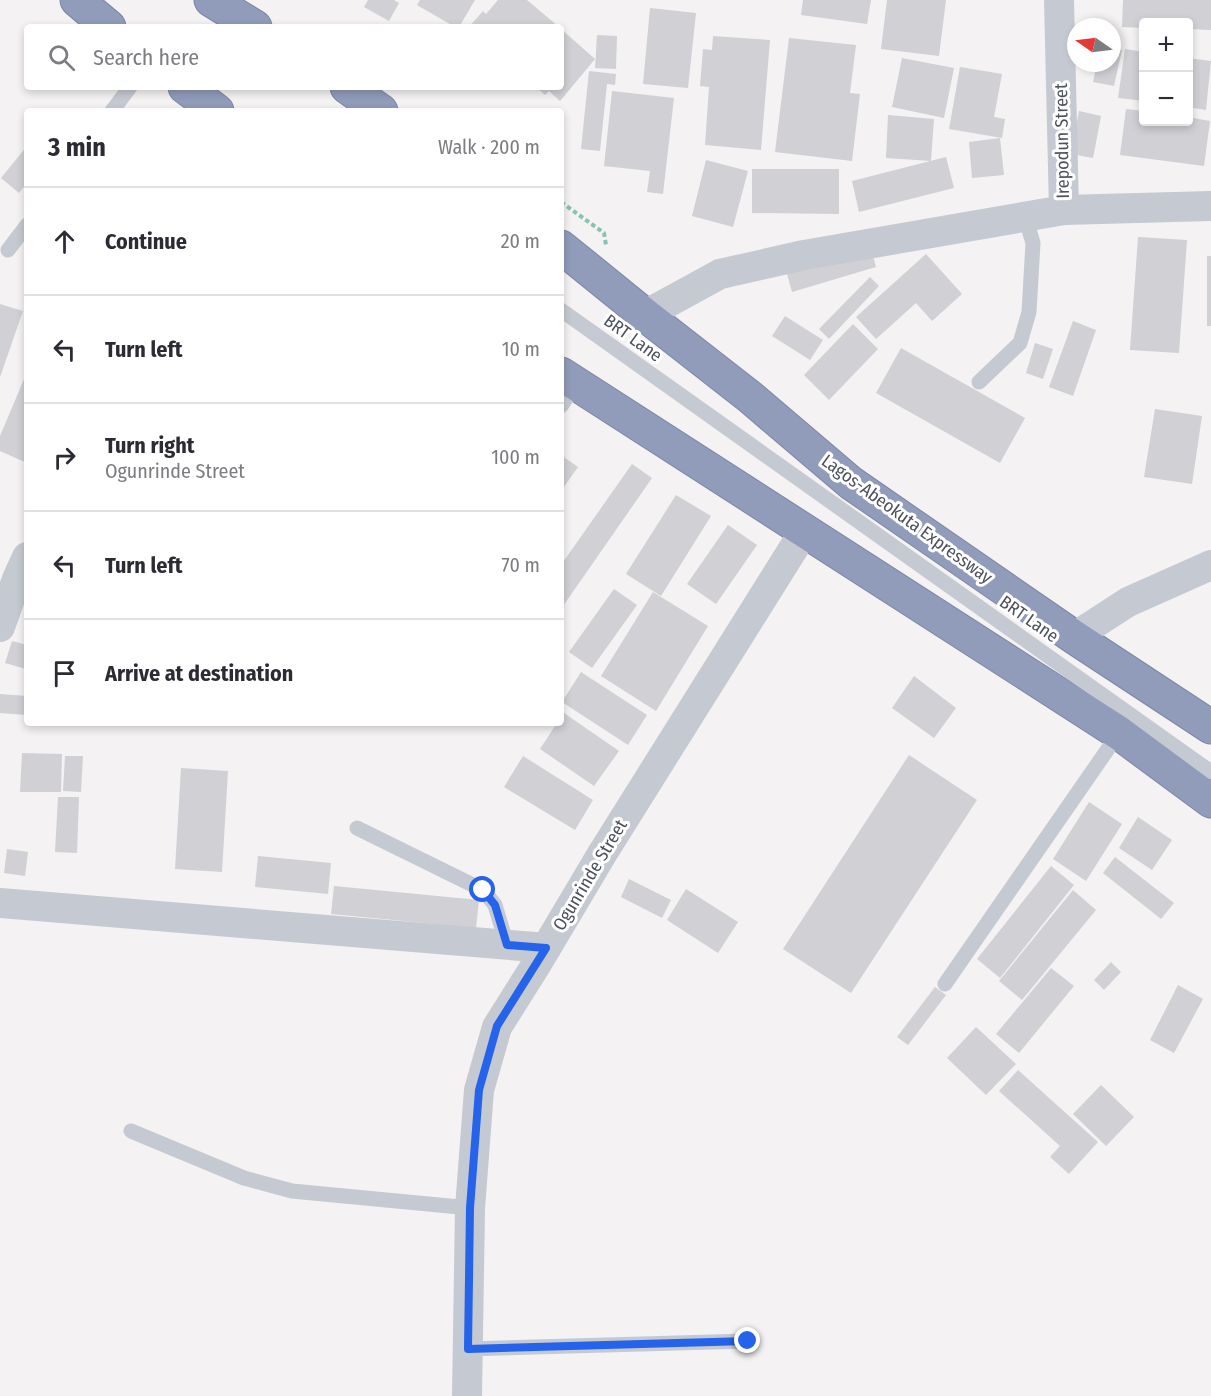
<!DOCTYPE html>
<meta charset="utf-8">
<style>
body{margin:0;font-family:"Fira Sans Condensed",sans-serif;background:#f2f2f3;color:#2b2b33}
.controls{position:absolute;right:18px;top:18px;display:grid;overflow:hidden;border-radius:6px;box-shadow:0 3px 9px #0003}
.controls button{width:54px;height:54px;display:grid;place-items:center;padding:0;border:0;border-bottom:2px solid #e1e1e2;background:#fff;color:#2b2b33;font:30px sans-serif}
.compass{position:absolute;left:1067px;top:18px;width:54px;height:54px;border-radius:50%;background:#fff;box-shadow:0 3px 9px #0003;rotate:284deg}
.stop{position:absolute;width:18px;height:18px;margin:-14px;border:4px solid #2563eb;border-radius:50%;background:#fff}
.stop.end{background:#2563eb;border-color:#fff;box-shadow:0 2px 6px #0008}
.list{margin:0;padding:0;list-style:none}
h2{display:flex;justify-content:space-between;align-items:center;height:78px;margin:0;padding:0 24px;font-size:26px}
h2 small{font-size:20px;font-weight:400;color:#7c7c81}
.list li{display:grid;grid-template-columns:39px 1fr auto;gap:18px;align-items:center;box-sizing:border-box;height:108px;padding:0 24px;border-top:2px solid #e1e1e2}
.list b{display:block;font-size:22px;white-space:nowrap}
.list p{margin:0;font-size:20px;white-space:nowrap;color:#7c7c81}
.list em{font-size:20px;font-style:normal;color:#7c7c81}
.icon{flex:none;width:33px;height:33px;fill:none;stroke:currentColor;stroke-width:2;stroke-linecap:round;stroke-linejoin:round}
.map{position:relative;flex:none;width:1211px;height:1396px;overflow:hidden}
.search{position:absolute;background:#fff;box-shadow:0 3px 9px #0003;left:24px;top:24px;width:540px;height:66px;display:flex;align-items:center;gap:15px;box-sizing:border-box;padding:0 21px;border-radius:6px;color:#7c7c81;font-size:22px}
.panel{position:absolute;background:#fff;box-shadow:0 3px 9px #0003;left:24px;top:108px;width:540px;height:618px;border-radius:6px}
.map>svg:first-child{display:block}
.building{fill:#d0d0d5}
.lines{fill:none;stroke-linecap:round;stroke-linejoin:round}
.highway-casing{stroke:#7b87a6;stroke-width:35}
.path{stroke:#83c5b2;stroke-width:4;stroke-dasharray:4.5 3;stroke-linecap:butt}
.lane{stroke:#c5c9d1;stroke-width:15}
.street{stroke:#c5c9d1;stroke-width:30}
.highway{stroke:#909cba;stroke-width:33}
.route{stroke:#2563eb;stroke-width:8}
.labels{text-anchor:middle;stroke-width:6;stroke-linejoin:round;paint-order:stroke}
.street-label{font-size:18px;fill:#4c515d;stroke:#fff}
</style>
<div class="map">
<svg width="1211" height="1396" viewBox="0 0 1211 1396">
<rect width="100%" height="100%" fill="#f4f2f2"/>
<g class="building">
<path d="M368,0H394L399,3L389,21L364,7Z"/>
<path d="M420,0H475L459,27H455L417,5Z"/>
<path d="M498,0H527L559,27H469L483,11L486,14Z"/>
<path d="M803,0H871L867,24L801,15Z"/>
<path d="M887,0H946L939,56L881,49Z"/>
<path d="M1123,0H1211V30L1188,29V22H1144V28L1122,27Z"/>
<path d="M650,8L696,13L688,88L643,84Z"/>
<path d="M561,29L595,59L560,101L549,91L545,95L536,87H561Z"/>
<path d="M597,35L617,36L616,69L595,68Z"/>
<path d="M713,36L770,40L761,150L705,145L709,87L700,86L703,49L712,50Z"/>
<path d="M789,38L856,45L850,93L860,94L852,161L775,152Z"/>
<path d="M1112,48L1122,50L1114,86L1093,82L1097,63H1112Z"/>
<path d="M1125,49L1144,52V101L1118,98Z"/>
<path d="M902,58L954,68L944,118L892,107Z"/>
<path d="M1188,58L1211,61L1206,110L1188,107Z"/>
<path d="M960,67L1002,74L994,117L1005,119L1002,138L949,129Z"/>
<path d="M589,71L616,74L615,85L607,84L600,151L581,149Z"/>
<path d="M612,91L674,98L663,194L647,192L650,171L604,166Z"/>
<path d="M1126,109L1144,111V122H1188V117L1210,121L1204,166L1120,155Z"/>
<path d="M1079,111L1101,116L1093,158L1071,154Z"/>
<path d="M888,115L934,119L931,161L886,158Z"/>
<path d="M1000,138L1004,175L972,178L969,142Z"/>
<path d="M27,146V183L19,193L1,178Z"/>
<path d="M946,157L954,188L859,212L852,181Z"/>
<path d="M706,160L748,171L733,227L692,216Z"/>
<path d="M752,169H839V214L752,213Z"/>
<path d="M1138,237L1187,240L1179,353L1130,350Z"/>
<path d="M871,249L876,267L792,292L787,274Z"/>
<path d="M926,254L962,294L932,321L916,303L876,339L856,317Z"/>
<rect x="1207" y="256" width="4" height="70"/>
<path d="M870,277L879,286L829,339L819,329Z"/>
<path d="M0,304L23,311L0,377Z"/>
<path d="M785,316L823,340L810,360L772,336Z"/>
<path d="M1073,321L1096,330L1073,396L1049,387Z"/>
<path d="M853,324L878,349L829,400L804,375Z"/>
<path d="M1035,343L1053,349L1043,379L1026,373Z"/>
<path d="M901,348L1025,418L1000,463L876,393Z"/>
<path d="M27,372V463L0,451V436Z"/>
<path d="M1155,409L1202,416L1192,484L1144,477Z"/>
<path d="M561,455L578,467L561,491Z"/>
<path d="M632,464L652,478L561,609V565Z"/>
<path d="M676,495L711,516L661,596L626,574Z"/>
<path d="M728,525L757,545L716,604L687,584Z"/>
<path d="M614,589L637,605L592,668L569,652Z"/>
<path d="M653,592L708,626L656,711L601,676Z"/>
<path d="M12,641L27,645L26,669L5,663Z"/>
<path d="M581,672L647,715L628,745L562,702Z"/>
<path d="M914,676L956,708L934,738L892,708Z"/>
<path d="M0,694L27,696V715L0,713Z"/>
<path d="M564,713L619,751L594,786L540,749L557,723H561V718Z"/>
<path d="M22,753L62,754L61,792H20Z"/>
<path d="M909,755L977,800L851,993L783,949Z"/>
<path d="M65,756H83L81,792L63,791Z"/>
<path d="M523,756L593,800L575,830L504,787Z"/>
<path d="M181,768L228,771L222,872L175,869Z"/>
<path d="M58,797H79L77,853L55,852Z"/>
<path d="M1089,802L1122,824L1086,881L1053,859Z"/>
<path d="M1138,817L1172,840L1152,870L1119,848Z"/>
<path d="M7,849L28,852L25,876L4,873Z"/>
<path d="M258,856L331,863L328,894L255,887Z"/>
<path d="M1115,857L1174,903L1161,919L1103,873Z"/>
<path d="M1051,866L1074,885L1000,978L977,959Z"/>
<path d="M629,879L671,900L662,918L621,897Z"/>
<path d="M334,886L479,900L476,928L331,914Z"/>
<path d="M686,889L738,922L718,953L667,920Z"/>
<path d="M1073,890L1096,910L1022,1000L999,981Z"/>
<path d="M1111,962L1121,972L1104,990L1094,980Z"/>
<path d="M1051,968L1074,986L1019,1053L996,1034Z"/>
<path d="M1178,985L1203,999L1174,1053L1150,1040Z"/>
<path d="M935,987L946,995L908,1045L897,1037Z"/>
<path d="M976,1027L1016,1064L986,1095L947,1058Z"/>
<path d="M1018,1070L1098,1142L1069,1174L1050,1157L1060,1146L999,1091Z"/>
<path d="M1101,1085L1134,1117L1106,1146L1073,1114Z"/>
</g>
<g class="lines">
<defs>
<g id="highway">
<path d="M77,0L109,27"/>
<path d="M211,0L255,27"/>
<path d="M185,87L217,111"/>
<path d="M347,87L381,111"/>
<path d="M561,247L645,315L750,397L851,483L1074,637L1211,727"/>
<path d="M561,374L1119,733L1211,801"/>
</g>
</defs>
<use href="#highway" class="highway-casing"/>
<path class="path" d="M561,202L604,233L606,245"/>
<g class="lane">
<path d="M112,111L130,87"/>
<path d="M8,250L27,225"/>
<path d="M561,310L1211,772"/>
<path d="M979,382L1020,343L1029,312L1033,243L1025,216"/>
<path d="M561,406L576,384"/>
<path d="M357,828L483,890L495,905L507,945"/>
<path d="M945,984L1119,733"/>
<path d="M131,1131L244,1178L292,1191L470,1208"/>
<path d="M468,1349L748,1341"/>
</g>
<g class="street">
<path d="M1059,0L1064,210"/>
<path d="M645,315L720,274L804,255L1064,210L1211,206"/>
<path d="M0,627L17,579L27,557"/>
<path d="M1074,637L1128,602L1211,565"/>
<path d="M0,903L546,948"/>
<path d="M467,1396L470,1208L479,1090L497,1027L536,965L602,854L805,530"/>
</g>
<use href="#highway" class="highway"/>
</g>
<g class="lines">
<path class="route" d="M483,890L495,905L507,945L546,948L497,1026L479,1090L470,1208L468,1349L748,1341"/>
</g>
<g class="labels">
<g class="street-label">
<text transform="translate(1062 141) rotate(-91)" y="6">Irepodun Street</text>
<text transform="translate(633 338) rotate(36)" y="6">BRT Lane</text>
<text transform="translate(907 519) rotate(36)" y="6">Lagos-Abeokuta Expressway</text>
<text transform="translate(1029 619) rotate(35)" y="6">BRT Lane</text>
<text transform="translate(590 875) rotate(-59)" y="6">Ogunrinde Street</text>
</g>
</g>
</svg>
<div class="controls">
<button>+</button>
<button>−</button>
</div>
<svg class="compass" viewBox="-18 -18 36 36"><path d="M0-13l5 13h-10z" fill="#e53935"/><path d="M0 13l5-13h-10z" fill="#7c7c81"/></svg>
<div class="stop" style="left:483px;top:890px"></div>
<div class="stop end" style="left:748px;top:1341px"></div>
<div class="search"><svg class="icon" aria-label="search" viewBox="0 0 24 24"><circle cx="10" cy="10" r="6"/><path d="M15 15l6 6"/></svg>Search here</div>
<section class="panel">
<h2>3 min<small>Walk · 200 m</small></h2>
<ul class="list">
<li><svg class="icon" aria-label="ahead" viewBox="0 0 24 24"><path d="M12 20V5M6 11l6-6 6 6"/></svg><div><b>Continue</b></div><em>20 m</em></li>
<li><svg class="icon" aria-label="left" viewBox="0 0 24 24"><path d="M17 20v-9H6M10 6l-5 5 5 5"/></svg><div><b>Turn left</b></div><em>10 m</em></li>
<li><svg class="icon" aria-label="right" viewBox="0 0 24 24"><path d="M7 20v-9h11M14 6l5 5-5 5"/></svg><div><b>Turn right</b><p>Ogunrinde Street</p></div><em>100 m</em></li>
<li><svg class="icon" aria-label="left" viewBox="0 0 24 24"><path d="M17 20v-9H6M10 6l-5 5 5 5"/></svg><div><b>Turn left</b></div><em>70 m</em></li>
<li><svg class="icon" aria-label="arrive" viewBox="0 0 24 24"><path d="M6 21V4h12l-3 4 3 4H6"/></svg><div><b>Arrive at destination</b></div></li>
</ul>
</section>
</div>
